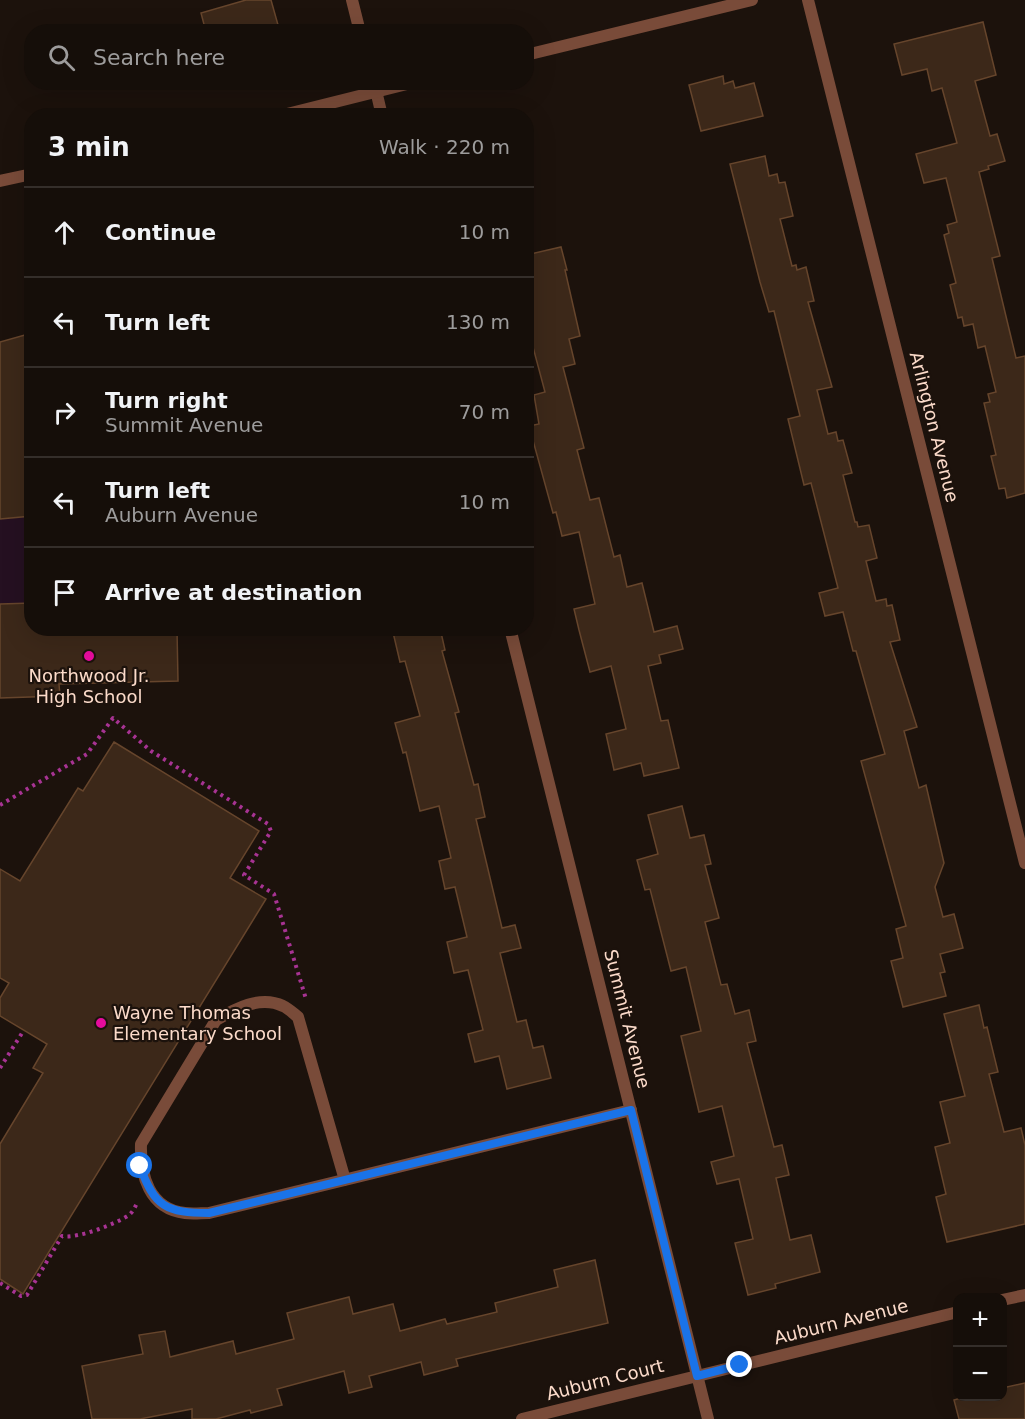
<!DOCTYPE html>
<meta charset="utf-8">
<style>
body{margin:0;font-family:"DejaVu Sans",sans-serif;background:#221c17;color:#f1f3f6}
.controls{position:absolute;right:18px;bottom:18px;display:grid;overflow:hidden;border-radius:12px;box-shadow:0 6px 24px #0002}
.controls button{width:54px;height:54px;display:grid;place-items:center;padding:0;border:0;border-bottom:2px solid #342e2a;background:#150e09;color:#f1f3f6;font:30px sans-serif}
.stop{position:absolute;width:18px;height:18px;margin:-14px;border:4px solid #1a73e8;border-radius:50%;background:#fff}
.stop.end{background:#1a73e8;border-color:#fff;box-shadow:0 2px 6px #0008}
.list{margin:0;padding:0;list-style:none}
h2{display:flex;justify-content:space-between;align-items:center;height:78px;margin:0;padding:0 24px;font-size:26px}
h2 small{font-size:20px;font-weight:400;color:#9d9c9c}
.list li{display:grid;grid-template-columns:39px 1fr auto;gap:18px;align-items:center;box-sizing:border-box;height:90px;padding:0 24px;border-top:2px solid #342e2a}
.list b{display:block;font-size:22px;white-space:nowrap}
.list p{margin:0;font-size:20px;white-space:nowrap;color:#9d9c9c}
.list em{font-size:20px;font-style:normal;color:#9d9c9c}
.icon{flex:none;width:33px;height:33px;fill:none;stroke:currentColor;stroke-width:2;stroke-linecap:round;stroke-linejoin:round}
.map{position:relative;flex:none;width:1025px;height:1419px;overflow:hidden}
.search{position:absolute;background:#150e09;box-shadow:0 6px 24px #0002;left:24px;top:24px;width:510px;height:66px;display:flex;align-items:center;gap:15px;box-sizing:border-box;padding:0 21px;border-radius:24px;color:#9d9c9c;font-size:22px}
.panel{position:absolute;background:#150e09;box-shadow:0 6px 24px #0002;left:24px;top:108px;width:510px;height:528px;border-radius:24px}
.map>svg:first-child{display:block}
.green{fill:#251021}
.building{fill:#3c2819;stroke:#66452c;stroke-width:1.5}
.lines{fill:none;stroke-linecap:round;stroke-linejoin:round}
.path{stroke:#a73393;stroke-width:4;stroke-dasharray:3 4.5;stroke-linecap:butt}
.lane{stroke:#794b39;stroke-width:12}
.street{stroke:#794b39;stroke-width:12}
.route{stroke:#1a73e8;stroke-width:8}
.poi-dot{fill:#e60c9d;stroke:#1c120c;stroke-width:2}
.labels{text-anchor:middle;stroke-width:4.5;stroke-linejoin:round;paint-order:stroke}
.street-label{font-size:18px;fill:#fcdbca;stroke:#1c120c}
.poi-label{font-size:18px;fill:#fcdbca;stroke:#1c120c}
</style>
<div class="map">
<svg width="1025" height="1419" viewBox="0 0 1025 1419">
<rect width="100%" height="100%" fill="#1c120c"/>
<path class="green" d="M31,516V603L0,604V519Z"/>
<g class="building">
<path d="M246,0H271L280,32H206L201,13Z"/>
<path d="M983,22L996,75L975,81L990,136L997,134L1005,161L988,166L989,169L979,172L1000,256L992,258L1016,358L1025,356V493L1007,498L1005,488L999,489L991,456L996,455L984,403L990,402L988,394L996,392L985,346L978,348L973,324L964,326L962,317L958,318L950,285L956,283L944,235L949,233L947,225L957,222L946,178L924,183L916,154L957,143L942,88L932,91L927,69L902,75L894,44Z"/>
<path d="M723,76L724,84L733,81L735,88L754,83L763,116L701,131L689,85Z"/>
<path d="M765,156L769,176L777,174L779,183L785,182L793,216L780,219L792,266L796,265L797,270L806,267L814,301L808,302L832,387L817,390L828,434L836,432L838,441L843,440L852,473L843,475L855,522H857L858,527L869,525L877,558L866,561L876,601L886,599L887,606L892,605L900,640L890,642L917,727L904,731L919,788L926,785L944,863L935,887L943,917L954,914L963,948L940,954L945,972L940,973L946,996L903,1007L891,961L903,958L896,929L906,926L861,761L885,754L856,651H853L843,612L825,616L819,593L838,588L811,483L804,485L788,419L800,416L774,311L769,312L760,282L730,164Z"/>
<path d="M561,247L567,270H565L580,336L569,339L575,364L563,367L584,448L577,450L590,500L599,498L614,557L620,555L627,587L642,583L654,632L677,626L683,649L659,655L661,663L648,666L661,721L668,720L679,768L644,776L641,763L614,770L606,734L626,729L611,666L590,672L579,630L574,609L595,604L579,532L562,536L556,512L553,513L529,426L539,424L534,395L545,392L526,321V255Z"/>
<path d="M32,333V516L0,519V342Z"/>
<path d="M32,603V628L177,629L178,681L59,684L60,696L0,698V604Z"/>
<path d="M392,628H440L445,650L442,651L459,712L455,713L474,785L478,784L485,817L476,819L502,928L515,925L521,948L500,953L517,1022L526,1020L533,1048L543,1046L551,1078L507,1089L499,1056L475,1062L468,1034L483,1030L468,970L454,973L447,942L467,937L455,887L445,889L439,861L451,858L439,806L420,811L406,752L403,753L395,723L420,716L405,661L400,662Z"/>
<path d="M114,742L259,831L230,878L266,899L23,1294L0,1279V1144L43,1073L33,1068L47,1044L0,1016V998L9,983L0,978V869L20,881L78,788L83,791Z"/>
<path d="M682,806L690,838L704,835L711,864L705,865L719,918L705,922L721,985L727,984L735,1014L749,1010L756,1041L747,1043L774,1147L782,1145L789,1175L776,1178L790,1240L811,1235L820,1272L775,1284L776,1288L748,1295L735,1243L753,1239L739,1179L717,1184L711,1162L734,1156L722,1106L699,1112L681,1036L701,1031L686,967L671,971L650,889L645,890L637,860L658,854L648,815Z"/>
<path d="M979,1005L984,1028L987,1027L998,1072L989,1074L1004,1132L1021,1128L1025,1145V1224L947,1242L936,1197L946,1194L935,1147L950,1143L940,1102L965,1096L944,1014Z"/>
<path d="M595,1260L608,1323L456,1359L458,1366L424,1375L421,1362L369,1376L372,1387L349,1393L344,1371L277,1389L282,1405L251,1413L250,1410L216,1419H192V1409L140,1419H92L82,1366L143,1354L139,1335L165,1331L170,1357L233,1341L236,1354L294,1339L287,1313L349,1297L353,1314L393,1304L400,1331L445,1319L447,1324L497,1312L495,1303L558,1287L554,1270Z"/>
<path d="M1025,1383V1419H959L954,1400L968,1396H1002V1388Z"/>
</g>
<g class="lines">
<g class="path">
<path d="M0,805L87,754L113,718L151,751L268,824L271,831L244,875L274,894L306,999"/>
<path d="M0,1068L24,1030"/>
<path d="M0,1283L21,1296L27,1295L62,1236C77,1239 116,1224 129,1215C133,1212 135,1207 137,1203"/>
</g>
<path class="lane" d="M345,1180L298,1017C293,1013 288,1008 283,1006C260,995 235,1009 216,1020L141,1144C140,1175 149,1209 185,1213C193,1214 201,1213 209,1213L631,1110"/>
<g class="street">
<path d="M352,0L360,32"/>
<path d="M808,0L1025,863"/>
<path d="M526,55L752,0"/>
<path d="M374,82L382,116"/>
<path d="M279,116L415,82"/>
<path d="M0,181L32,174"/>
<path d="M510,628L708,1419"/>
<path d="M1002,1300L1025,1295"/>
<path d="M522,1419L958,1312"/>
</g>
</g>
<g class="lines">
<path class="route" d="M140,1166C154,1207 167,1213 209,1213L631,1110L697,1376L740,1365"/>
</g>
<g class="poi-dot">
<circle cx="89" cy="656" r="6"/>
<circle cx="101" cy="1023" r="6"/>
</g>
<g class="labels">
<g class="street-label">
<text transform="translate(934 427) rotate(76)" y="6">Arlington Avenue</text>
<text transform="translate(627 1019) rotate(76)" y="6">Summit Avenue</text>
<text transform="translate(841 1322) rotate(-14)" y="6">Auburn Avenue</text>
<text transform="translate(605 1380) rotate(-14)" y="6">Auburn Court</text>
</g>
<g class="poi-label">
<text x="89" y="682">Northwood Jr.<tspan x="89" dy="21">High School</tspan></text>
<text x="113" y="1019" text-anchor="start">Wayne Thomas<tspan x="113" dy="21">Elementary School</tspan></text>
</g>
</g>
</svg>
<div class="controls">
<button>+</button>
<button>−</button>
</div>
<div class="stop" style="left:140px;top:1166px"></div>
<div class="stop end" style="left:740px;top:1365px"></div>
<div class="search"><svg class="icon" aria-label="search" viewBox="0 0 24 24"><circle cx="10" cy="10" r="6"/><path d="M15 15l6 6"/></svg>Search here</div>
<section class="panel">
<h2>3 min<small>Walk · 220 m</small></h2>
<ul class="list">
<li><svg class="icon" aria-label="ahead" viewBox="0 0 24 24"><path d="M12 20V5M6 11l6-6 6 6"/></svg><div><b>Continue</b></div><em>10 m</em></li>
<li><svg class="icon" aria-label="left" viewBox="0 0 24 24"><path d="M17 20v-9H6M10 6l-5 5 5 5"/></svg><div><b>Turn left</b></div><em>130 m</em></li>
<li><svg class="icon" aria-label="right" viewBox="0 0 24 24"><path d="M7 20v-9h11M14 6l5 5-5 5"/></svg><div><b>Turn right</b><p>Summit Avenue</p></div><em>70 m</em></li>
<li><svg class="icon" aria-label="left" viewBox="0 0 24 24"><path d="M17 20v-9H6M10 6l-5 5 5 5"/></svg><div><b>Turn left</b><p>Auburn Avenue</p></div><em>10 m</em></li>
<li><svg class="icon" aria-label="arrive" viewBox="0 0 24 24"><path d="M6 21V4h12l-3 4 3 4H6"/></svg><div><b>Arrive at destination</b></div></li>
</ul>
</section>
</div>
